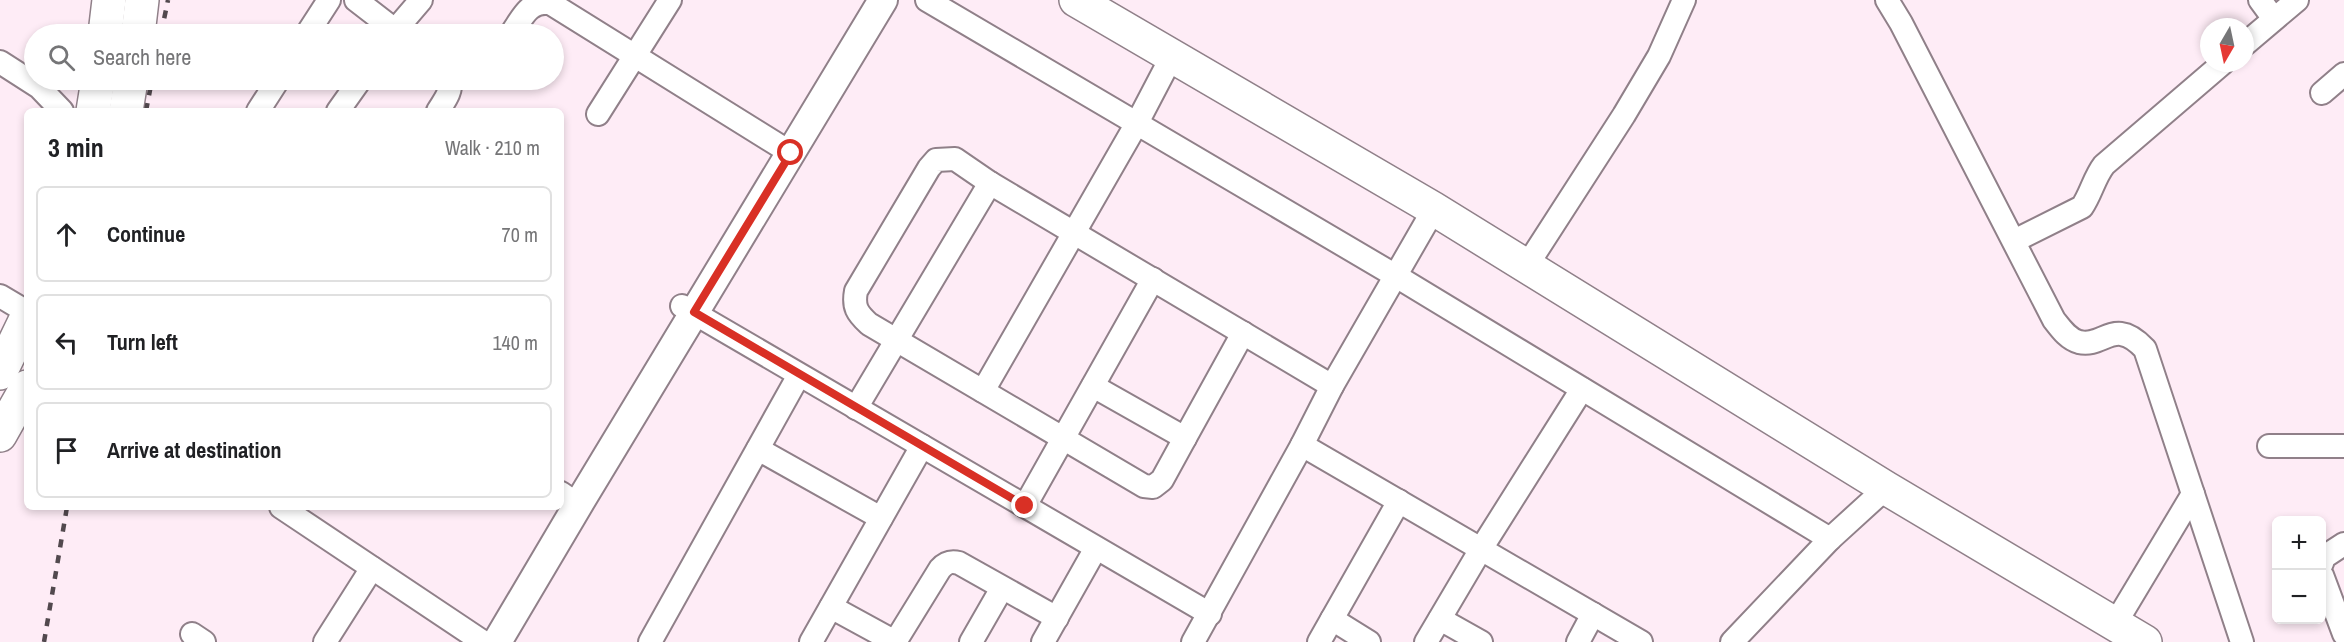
<!DOCTYPE html>
<meta charset="utf-8">
<style>
body{margin:0;font-family:"Archivo Narrow",sans-serif;background:#f6f6f6;color:#202124}
.controls{position:absolute;right:18px;bottom:18px;display:grid;overflow:hidden;border-radius:9px;box-shadow:0 3px 9px #0003}
.controls button{width:54px;height:54px;display:grid;place-items:center;padding:0;border:0;border-bottom:2px solid #e0e0e0;background:#fff;color:#202124;font:30px sans-serif}
.compass{position:absolute;left:2200px;top:18px;width:54px;height:54px;border-radius:50%;background:#fff;box-shadow:0 3px 9px #0003;rotate:189deg}
.stop{position:absolute;width:18px;height:18px;margin:-14px;border:4px solid #d93025;border-radius:50%;background:#fff}
.stop.end{background:#d93025;border-color:#fff;box-shadow:0 2px 6px #0008}
.list{margin:0;padding:0;list-style:none}
h2{display:flex;justify-content:space-between;align-items:center;height:78px;margin:0;padding:0 24px;font-size:26px}
h2 small{font-size:20px;font-weight:400;color:#757577}
.list li{display:grid;grid-template-columns:39px 1fr auto;gap:18px;align-items:center;box-sizing:border-box;height:96px;margin:0 12px 12px;padding:0 12px;border:2px solid #e0e0e0;border-radius:9px}
.list b{display:block;font-size:22px;white-space:nowrap}
.list em{font-size:20px;font-style:normal;color:#757577}
.icon{flex:none;width:33px;height:33px;fill:none;stroke:currentColor;stroke-width:2;stroke-linecap:round;stroke-linejoin:round}
.map{position:relative;flex:none;width:2344px;height:642px;overflow:hidden}
.search{position:absolute;background:#fff;box-shadow:0 3px 9px #0003;left:24px;top:24px;width:540px;height:66px;display:flex;align-items:center;gap:15px;box-sizing:border-box;padding:0 21px;border-radius:33px;color:#757577;font-size:22px}
.panel{position:absolute;background:#fff;box-shadow:0 3px 9px #0003;left:24px;top:108px;width:540px;height:402px;border-radius:9px}
.map>svg:first-child{display:block}
.lines{fill:none;stroke-linecap:round;stroke-linejoin:round}
.minor-casing{stroke:#908089;stroke-width:26}
.tertiary-casing{stroke:#908089;stroke-width:32}
.secondary-casing{stroke:#908089;stroke-width:36}
.trunk-casing{stroke:#908089;stroke-width:36}
.minor{stroke:#fff;stroke-width:22}
.tertiary{stroke:#fff;stroke-width:28}
.secondary{stroke:#fff;stroke-width:33}
.trunk{stroke:#fff;stroke-width:33}
.rail{stroke:#52494e;stroke-width:4.5;stroke-dasharray:8 8;stroke-linecap:butt}
.route{stroke:#d93025;stroke-width:8}
</style>
<div class="map">
<svg width="2344" height="642" viewBox="0 0 2344 642">
<rect width="100%" height="100%" fill="#feecf6"/>
<g class="lines">
<defs>
<g id="minor">
<path d="M356,0L400,34"/>
<path d="M927,0L1396,276L1830,539"/>
<path d="M1887,0L1901,23L2054,320C2061,329 2068,339 2079,342C2104,348 2114,316 2145,349L2242,642"/>
<path d="M2260,0L2274,19"/>
<path d="M307,34L329,0"/>
<path d="M392,34L421,0"/>
<path d="M511,34C523,17 528,1 550,3L791,153"/>
<path d="M2245,44L2297,0"/>
<path d="M0,62L39,87L62,111"/>
<path d="M2322,93L2344,74"/>
<path d="M258,111L278,80"/>
<path d="M338,111L360,80"/>
<path d="M438,111C444,101 452,92 450,80"/>
<path d="M598,114L670,0"/>
<path d="M2014,241L2082,207C2091,194 2094,178 2104,165L2223,63"/>
<path d="M1526,267L1624,115L1659,56L1684,0"/>
<path d="M0,296L27,312"/>
<path d="M682,306L1210,614"/>
<path d="M1093,386L1185,438L1243,333"/>
<path d="M983,391L1137,123L1172,56"/>
<path d="M856,408L990,183"/>
<path d="M1185,438L1162,480L1153,487L1144,486L869,324C857,313 853,307 856,291L929,168L936,160L955,159L990,183L1332,386"/>
<path d="M1302,445L1641,642"/>
<path d="M2269,446H2344"/>
<path d="M758,449L881,518"/>
<path d="M561,493L578,505"/>
<path d="M1025,506L1153,279"/>
<path d="M281,507L483,642"/>
<path d="M2322,563L2324,557L2344,544"/>
<path d="M2322,575L2344,634"/>
<path d="M831,607L895,642"/>
<path d="M1332,619L1369,642"/>
<path d="M1440,619L1481,642"/>
<path d="M2115,624L2193,494"/>
<path d="M192,634L204,642"/>
<path d="M325,642L372,568"/>
<path d="M650,642L799,375"/>
<path d="M811,642L922,446"/>
<path d="M895,642L940,569C946,562 951,561 959,563L1057,618"/>
<path d="M971,642L1002,588"/>
<path d="M1043,642L1096,548"/>
<path d="M1193,642L1302,445L1332,386L1434,209"/>
<path d="M1319,642L1399,501"/>
<path d="M1426,642L1481,549L1582,389"/>
<path d="M1578,642L1593,614"/>
<path d="M1732,642L1830,539L1886,488"/>
</g>
<path id="tertiary" d="M497,642L578,505L883,0"/>
<path id="secondary" d="M1076,0L1434,209L1886,488L2145,642"/>
<g id="trunk">
<path d="M105,34L109,0"/>
<path d="M138,34L142,0"/>
<path d="M93,111L98,80"/>
<path d="M126,111L131,80"/>
<path d="M0,373L27,317"/>
<path d="M0,435L27,387"/>
</g>
</defs>
<use href="#minor" class="minor-casing"/>
<use href="#tertiary" class="tertiary-casing"/>
<use href="#secondary" class="secondary-casing"/>
<use href="#trunk" class="trunk-casing"/>
<use href="#minor" class="minor"/>
<use href="#tertiary" class="tertiary"/>
<use href="#secondary" class="secondary"/>
<use href="#trunk" class="trunk"/>
<g class="rail">
<path d="M161,34L168,0"/>
<path d="M146,111L152,80"/>
<path d="M44,642L67,507"/>
</g>
</g>
<g class="lines">
<path class="route" d="M791,153L694,312L1025,506"/>
</g>
</svg>
<div class="controls">
<button>+</button>
<button>−</button>
</div>
<svg class="compass" viewBox="-18 -18 36 36"><path d="M0-13l5 13h-10z" fill="#e53935"/><path d="M0 13l5-13h-10z" fill="#757577"/></svg>
<div class="stop" style="left:791px;top:153px"></div>
<div class="stop end" style="left:1025px;top:506px"></div>
<div class="search"><svg class="icon" aria-label="search" viewBox="0 0 24 24"><circle cx="10" cy="10" r="6"/><path d="M15 15l6 6"/></svg>Search here</div>
<section class="panel">
<h2>3 min<small>Walk · 210 m</small></h2>
<ul class="list">
<li><svg class="icon" aria-label="ahead" viewBox="0 0 24 24"><path d="M12 20V5M6 11l6-6 6 6"/></svg><div><b>Continue</b></div><em>70 m</em></li>
<li><svg class="icon" aria-label="left" viewBox="0 0 24 24"><path d="M17 20v-9H6M10 6l-5 5 5 5"/></svg><div><b>Turn left</b></div><em>140 m</em></li>
<li><svg class="icon" aria-label="arrive" viewBox="0 0 24 24"><path d="M6 21V4h12l-3 4 3 4H6"/></svg><div><b>Arrive at destination</b></div></li>
</ul>
</section>
</div>
